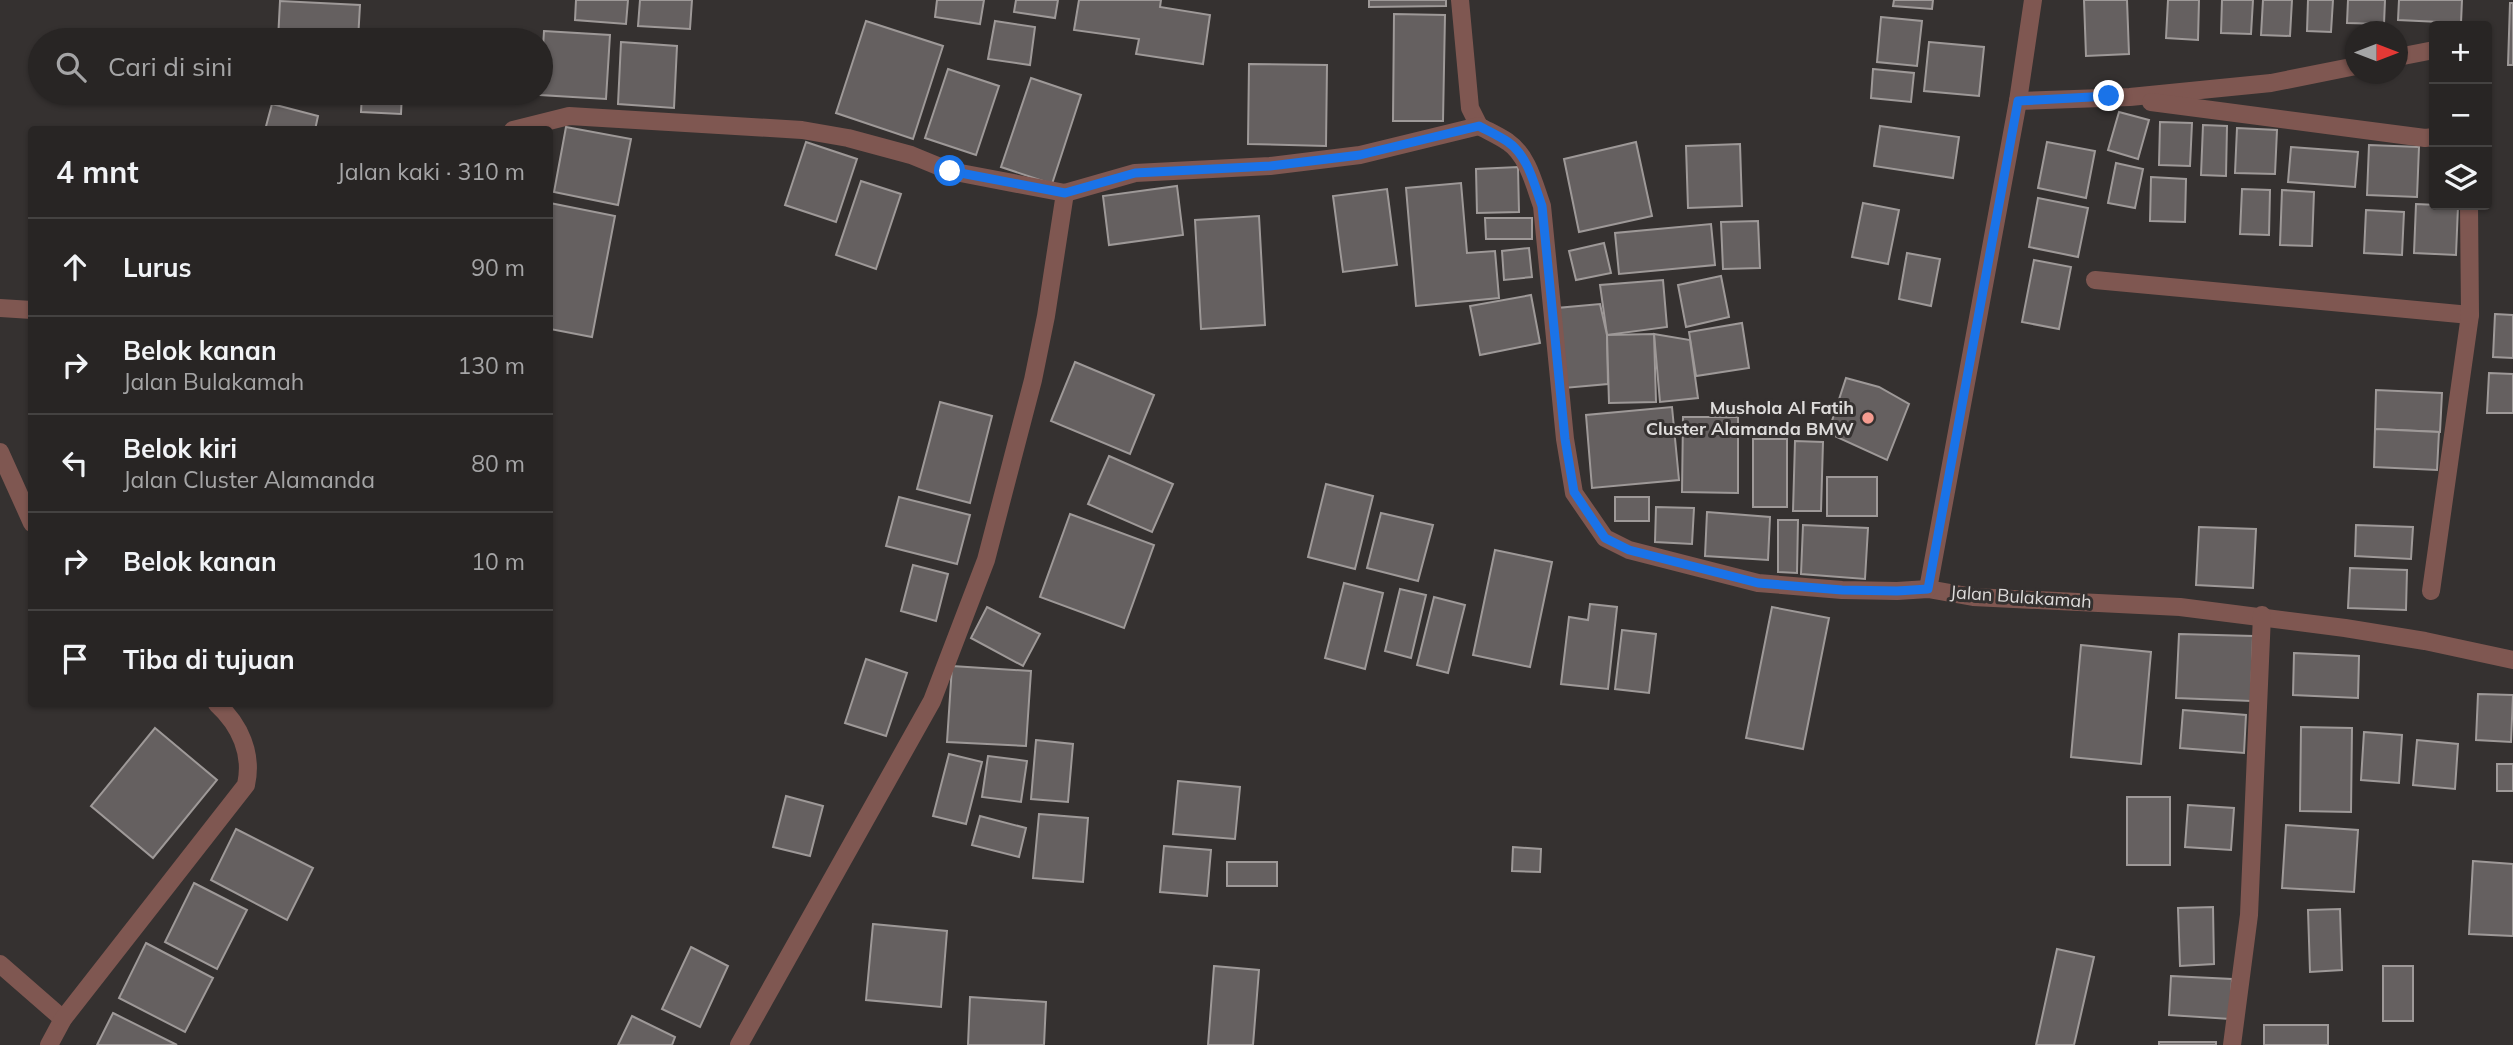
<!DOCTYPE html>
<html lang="id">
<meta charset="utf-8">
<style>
body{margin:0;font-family:Mulish,sans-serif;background:#343131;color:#f1f3f6}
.controls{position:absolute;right:21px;top:21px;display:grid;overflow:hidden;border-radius:7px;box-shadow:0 2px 5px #0004}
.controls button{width:63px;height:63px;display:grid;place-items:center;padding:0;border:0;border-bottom:2px solid #444241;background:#282524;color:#f1f3f6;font:35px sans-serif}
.compass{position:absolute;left:2345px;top:21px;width:63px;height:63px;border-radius:50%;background:#282524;box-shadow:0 2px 5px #0004;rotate:90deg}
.stop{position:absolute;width:21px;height:21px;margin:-16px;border:5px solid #1a73e8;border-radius:50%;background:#fff}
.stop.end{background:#1a73e8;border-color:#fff;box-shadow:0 2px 7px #0008}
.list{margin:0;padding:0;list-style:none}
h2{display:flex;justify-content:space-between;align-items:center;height:91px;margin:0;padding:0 28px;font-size:30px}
h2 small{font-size:23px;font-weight:400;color:#a5a5a6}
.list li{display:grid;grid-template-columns:46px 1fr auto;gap:21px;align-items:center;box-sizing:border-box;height:98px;padding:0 28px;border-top:2px solid #444241}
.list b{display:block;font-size:26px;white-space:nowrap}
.list p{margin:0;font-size:23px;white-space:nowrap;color:#a5a5a6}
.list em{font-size:23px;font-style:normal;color:#a5a5a6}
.icon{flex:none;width:38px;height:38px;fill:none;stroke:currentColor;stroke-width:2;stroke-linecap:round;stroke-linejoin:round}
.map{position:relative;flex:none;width:2513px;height:1045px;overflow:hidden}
.search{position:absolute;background:#282524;box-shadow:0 2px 5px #0004;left:28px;top:28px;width:525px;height:77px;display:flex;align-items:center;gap:18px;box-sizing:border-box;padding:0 24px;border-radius:38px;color:#a5a5a6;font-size:26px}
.panel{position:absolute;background:#282524;box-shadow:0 2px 5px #0004;left:28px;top:126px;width:525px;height:581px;border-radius:7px}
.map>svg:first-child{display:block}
.building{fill:#656060;stroke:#9e9998;stroke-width:2}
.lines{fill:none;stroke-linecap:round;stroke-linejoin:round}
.street{stroke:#7f5751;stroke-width:18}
.route{stroke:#1a73e8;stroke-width:9}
.poi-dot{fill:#f59c90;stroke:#353130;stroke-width:2.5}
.labels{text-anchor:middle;stroke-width:6;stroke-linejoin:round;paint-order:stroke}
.poi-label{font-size:18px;font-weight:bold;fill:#dedcdb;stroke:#353130;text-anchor:end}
.street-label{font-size:18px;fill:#dedcdb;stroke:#353130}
</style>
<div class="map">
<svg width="2513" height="1045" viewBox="0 0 2513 1045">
<rect width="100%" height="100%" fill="#353130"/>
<g class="building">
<path d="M576,0H628L626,24L575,20Z"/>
<path d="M640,0H692L690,29L638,26Z"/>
<path d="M937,0H984L980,24L935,17Z"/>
<path d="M1016,0H1058L1055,18L1014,12Z"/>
<path d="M1079,0H1161L1160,7L1210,15L1203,64L1136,54L1139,39L1074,30Z"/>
<path d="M1369,0H1446V6L1369,7Z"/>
<path d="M1894,0H1933L1932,9L1893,6Z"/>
<path d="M2084,0H2127L2129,54L2086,56Z"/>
<path d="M2168,0H2199L2198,40L2166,38Z"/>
<path d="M2222,0H2253L2251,34L2221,33Z"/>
<path d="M2263,0H2292L2290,36L2261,35Z"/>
<path d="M2308,0H2333L2331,32L2307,31Z"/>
<path d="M2348,0H2385L2384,24L2347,23Z"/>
<path d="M2399,0H2462L2461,23L2398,20Z"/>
<path d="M280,1L360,5L358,40H278Z"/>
<path d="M2510,3H2513V65H2508Z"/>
<path d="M1394,14L1445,15L1443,121H1393Z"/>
<path d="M1881,17L1922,21L1917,66L1877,62Z"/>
<path d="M866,21L943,46L913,139L836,113Z"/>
<path d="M995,21L1035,27L1030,65L988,59Z"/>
<path d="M544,31L610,35L606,99L540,95Z"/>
<path d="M621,42L677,46L674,108L618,104Z"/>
<path d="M1929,42L1984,47L1979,96L1924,91Z"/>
<path d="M1249,64L1327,65L1326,146L1248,144Z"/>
<path d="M948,69L999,86L976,155L925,138Z"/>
<path d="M1873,69L1914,73L1911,102L1871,98Z"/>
<path d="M1031,78L1081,95L1052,184L1001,167Z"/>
<path d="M362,93H402L401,114L361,112Z"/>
<path d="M272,104L318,116L315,130H265Z"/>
<path d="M2119,112L2149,120L2138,159L2108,150Z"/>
<path d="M2160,122L2192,123L2190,166L2159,165Z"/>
<path d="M2203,125L2227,126L2226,176L2201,175Z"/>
<path d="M1880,126L1959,137L1953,178L1874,166Z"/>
<path d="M566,127L631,139L618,205L554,192Z"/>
<path d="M2237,128L2277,130L2275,174L2235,173Z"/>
<path d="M806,142L857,159L836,222L785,205Z"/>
<path d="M1636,142L1652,216L1579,232L1564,159Z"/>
<path d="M2047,142L2095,151L2086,198L2038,188Z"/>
<path d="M1740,144L1742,206L1688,208L1686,146Z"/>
<path d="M2369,145L2419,147L2417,197L2367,195Z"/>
<path d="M2291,147L2358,152L2355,187L2288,182Z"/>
<path d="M2116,163L2143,169L2135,208L2108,203Z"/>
<path d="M1518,167L1519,212L1477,213L1476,169Z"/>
<path d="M2151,177L2186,179L2185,222L2150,221Z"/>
<path d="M861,181L901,194L876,269L836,255Z"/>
<path d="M1461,183L1467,253L1495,251L1499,298L1416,306L1406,188Z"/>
<path d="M1177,186L1183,235L1109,245L1103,196Z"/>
<path d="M1387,189L1397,265L1343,272L1333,196Z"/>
<path d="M2242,189L2270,190L2269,235L2240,234Z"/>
<path d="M2282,190L2314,192L2312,246L2280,245Z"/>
<path d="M2038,198L2088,208L2078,257L2029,247Z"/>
<path d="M550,203L615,216L592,337L550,329Z"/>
<path d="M1863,203L1899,210L1888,264L1852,257Z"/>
<path d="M2416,204L2458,206L2456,255L2414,253Z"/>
<path d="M2366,210L2404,212L2402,255L2364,253Z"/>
<path d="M1259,216L1265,325L1201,329L1195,220Z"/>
<path d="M1485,218H1532V239H1486Z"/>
<path d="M1758,221L1760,268L1723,269L1721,222Z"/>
<path d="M1711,224L1715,265L1619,274L1615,233Z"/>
<path d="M1604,243L1611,273L1576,280L1569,251Z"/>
<path d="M1529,248L1532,277L1504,280L1502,251Z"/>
<path d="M1907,253L1940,259L1931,306L1899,299Z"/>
<path d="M2034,260L2071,267L2059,329L2022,322Z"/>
<path d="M1721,276L1729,317L1686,327L1678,285Z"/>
<path d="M1663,280L1667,327L1607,335L1600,285Z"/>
<path d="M1531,295L1540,343L1480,355L1470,306Z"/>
<path d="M1600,304L1607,335L1608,384L1564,388L1557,308Z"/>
<path d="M2495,314L2513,315V358L2493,357Z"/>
<path d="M1742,323L1749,368L1696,376L1689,332Z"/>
<path d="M1654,334L1690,340L1698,398L1660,402Z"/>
<path d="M1654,334L1656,402L1609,403L1607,335Z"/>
<path d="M1075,362L1154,395L1130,454L1051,421Z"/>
<path d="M2489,373L2513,374V413H2487Z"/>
<path d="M1846,378L1879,387L1909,404L1887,460L1828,433Z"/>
<path d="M2376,390L2442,393L2440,432L2375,429Z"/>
<path d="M940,402L992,416L970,503L917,489Z"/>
<path d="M1672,407L1679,480L1592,488L1586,415Z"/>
<path d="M1683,417H1738V493L1682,492Z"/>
<path d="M2375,429L2439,432L2437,470L2374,467Z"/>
<rect x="1753" y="439" width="34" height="68"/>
<path d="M1795,441L1823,442L1821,511H1793Z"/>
<path d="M1109,456L1173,484L1152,532L1088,504Z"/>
<rect x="1827" y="477" width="50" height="39"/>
<path d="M1326,484L1373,496L1355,569L1308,557Z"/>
<path d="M899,497L970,515L957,564L886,546Z"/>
<rect x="1615" y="497" width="34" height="24"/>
<path d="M1656,507L1694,508L1692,544L1655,542Z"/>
<path d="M1707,512L1770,517L1768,560L1705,556Z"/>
<path d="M1381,513L1433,525L1418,581L1367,568Z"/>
<path d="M1070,514L1154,545L1124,628L1040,597Z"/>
<path d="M1778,520H1798L1797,573L1778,572Z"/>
<path d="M1803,525L1868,528L1865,579L1801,574Z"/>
<path d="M2356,525L2413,527L2411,559L2355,556Z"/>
<path d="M2199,527L2256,529L2253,588L2196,585Z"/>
<path d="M1495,550L1552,562L1530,667L1473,655Z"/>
<path d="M913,565L948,574L936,621L901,611Z"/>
<path d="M2350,568L2407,570L2406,610L2348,608Z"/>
<path d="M1344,583L1383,593L1365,669L1325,658Z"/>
<path d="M1400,589L1426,595L1411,658L1385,651Z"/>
<path d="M1434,597L1465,605L1448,673L1417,665Z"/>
<path d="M1590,604L1617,607L1608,689L1561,684L1569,617L1588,620Z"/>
<path d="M987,607L1040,634L1023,666L971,638Z"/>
<path d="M1772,607L1829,618L1803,749L1746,738Z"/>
<path d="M1622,630L1656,634L1649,693L1615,689Z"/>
<path d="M2179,634L2253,636L2251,701L2176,698Z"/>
<path d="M2081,645L2151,652L2141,764L2071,757Z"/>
<path d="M2294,653L2359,656L2358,698L2293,695Z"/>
<path d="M866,659L907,673L886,736L845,723Z"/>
<path d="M952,666L1031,671L1026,746L947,742Z"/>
<path d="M2478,694L2513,695L2511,742L2476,740Z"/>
<path d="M2183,710L2246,715L2244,753L2180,748Z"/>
<path d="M2301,727L2352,728L2351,812L2300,811Z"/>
<path d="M155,728L217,780L153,858L91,806Z"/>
<path d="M2364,732L2402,735L2399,783L2361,780Z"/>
<path d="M1036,740L1073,744L1068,802L1031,799Z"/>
<path d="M2417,740L2458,744L2455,789L2413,785Z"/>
<path d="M949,754L982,762L966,824L933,816Z"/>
<path d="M988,756L1027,761L1021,802L982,797Z"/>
<rect x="2497" y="764" width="16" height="27"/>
<path d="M1178,781L1240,787L1235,839L1173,834Z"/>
<path d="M786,796L823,806L810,856L773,847Z"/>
<rect x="2127" y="797" width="43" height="68"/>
<path d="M2188,805L2234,808L2231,850L2185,847Z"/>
<path d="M1039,814L1088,818L1083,882L1033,878Z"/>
<path d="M980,816L1026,828L1019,857L972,845Z"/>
<path d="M2286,825L2358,830L2354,892L2282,888Z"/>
<path d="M236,829L313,868L287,920L211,880Z"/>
<path d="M1164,846L1211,850L1207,896L1160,892Z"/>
<path d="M1513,847L1541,849L1540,872L1512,871Z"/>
<path d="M2473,861L2513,864V936L2469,934Z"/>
<rect x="1227" y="862" width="50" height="24"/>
<path d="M194,883L247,910L217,969L165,942Z"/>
<path d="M2213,907L2214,964L2180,966L2178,908Z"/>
<path d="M2340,909L2342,970L2310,972L2308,910Z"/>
<path d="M873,924L947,931L941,1007L866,1000Z"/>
<path d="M146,943L213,978L185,1032L119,998Z"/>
<path d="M691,947L728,966L700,1027L662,1009Z"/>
<path d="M2057,949L2094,957L2074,1045H2036Z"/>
<path d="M1214,966L1259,970L1253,1045H1208Z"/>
<rect x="2383" y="966" width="30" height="55"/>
<path d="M2171,976L2232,979L2230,1019L2169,1015Z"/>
<path d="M970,997L1046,1002L1044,1045H968Z"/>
<path d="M113,1013L177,1045H97Z"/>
<path d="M632,1016L675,1037L672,1045H618Z"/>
<rect x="2264" y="1025" width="64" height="20"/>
<rect x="2159" y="1042" width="57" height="3"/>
</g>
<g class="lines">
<g class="street">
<path d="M1460,0L1470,108L1479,126"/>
<path d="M2398,57L2434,50"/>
<path d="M2018,101L2130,97L2271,83L2356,66"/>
<path d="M2151,102L2425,138L2434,137"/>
<path d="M1479,126C1488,131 1499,136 1508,142C1528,156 1534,184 1542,206L1565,439L1574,493L1605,538L1629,550L1758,583L1842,590L1897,591L1928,589L1973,597L2180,607L2345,628L2425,641L2513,660"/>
<path d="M513,130L569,116L802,130L848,138L911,155L950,171L1065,193L1135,173L1270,166L1360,155L1479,126"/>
<path d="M2095,280L2470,315"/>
<path d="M0,308L32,310"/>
<path d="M0,452L32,523"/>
<path d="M1928,589L2018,101L2033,0"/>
<path d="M2431,591L2470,315L2469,205"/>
<path d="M0,964L63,1019"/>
<path d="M49,1045L63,1019L246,785C253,754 240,725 217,704"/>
<path d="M739,1045L932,701L986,560L1033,380L1046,316L1065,193"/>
<path d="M2232,1045L2249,915L2262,615"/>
</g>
</g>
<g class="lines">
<path class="route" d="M950,171L1065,193L1135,173L1270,166L1360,155L1479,126C1488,131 1499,136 1508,142C1528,156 1534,184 1542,206L1565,439L1574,492L1605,538L1629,550L1758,583L1842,590L1897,591L1928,589L2018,101L2109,96"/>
</g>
<circle class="poi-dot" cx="1868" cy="418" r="7"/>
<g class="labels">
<g class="poi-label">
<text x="1854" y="414">Mushola Al Fatih<tspan x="1854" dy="21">Cluster Alamanda BMW</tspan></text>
</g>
<g class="street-label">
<text transform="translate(2021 597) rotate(4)" y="6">Jalan Bulakamah</text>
</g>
</g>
</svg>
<div class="controls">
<button>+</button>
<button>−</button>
<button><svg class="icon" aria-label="layers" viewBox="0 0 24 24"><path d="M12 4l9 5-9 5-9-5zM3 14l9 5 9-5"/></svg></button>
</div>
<svg class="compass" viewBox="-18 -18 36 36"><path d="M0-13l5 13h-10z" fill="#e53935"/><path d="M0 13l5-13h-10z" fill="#a5a5a6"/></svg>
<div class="stop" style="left:950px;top:171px"></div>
<div class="stop end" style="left:2109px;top:96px"></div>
<div class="search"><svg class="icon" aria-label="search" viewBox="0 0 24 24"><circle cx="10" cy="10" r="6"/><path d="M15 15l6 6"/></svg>Cari di sini</div>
<section class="panel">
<h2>4 mnt<small>Jalan kaki · 310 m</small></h2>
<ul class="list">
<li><svg class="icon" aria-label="ahead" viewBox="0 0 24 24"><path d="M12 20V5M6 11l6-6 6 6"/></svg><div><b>Lurus</b></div><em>90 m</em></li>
<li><svg class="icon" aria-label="right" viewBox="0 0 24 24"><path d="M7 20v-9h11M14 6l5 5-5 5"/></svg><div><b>Belok kanan</b><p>Jalan Bulakamah</p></div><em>130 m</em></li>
<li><svg class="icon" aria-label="left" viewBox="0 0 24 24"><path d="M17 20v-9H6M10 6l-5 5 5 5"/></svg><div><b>Belok kiri</b><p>Jalan Cluster Alamanda</p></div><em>80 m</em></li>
<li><svg class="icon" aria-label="right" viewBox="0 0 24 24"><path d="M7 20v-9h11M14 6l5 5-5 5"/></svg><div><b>Belok kanan</b></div><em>10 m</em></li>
<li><svg class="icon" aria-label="arrive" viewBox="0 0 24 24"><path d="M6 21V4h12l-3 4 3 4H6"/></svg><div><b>Tiba di tujuan</b></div></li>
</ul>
</section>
</div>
